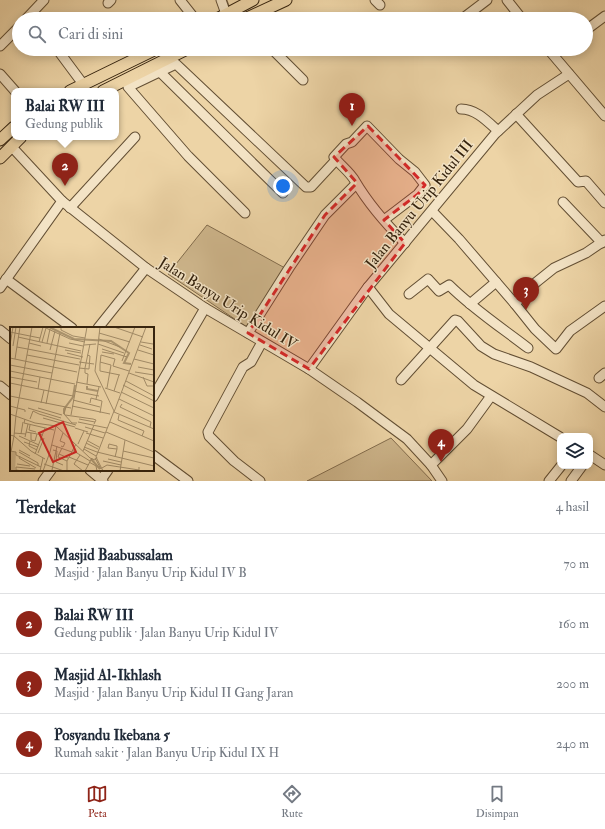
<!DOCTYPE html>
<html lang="id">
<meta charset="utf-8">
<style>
body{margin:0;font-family:"IM FELL Double Pica",serif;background:#f6f6f7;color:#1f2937}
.controls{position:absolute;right:12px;bottom:12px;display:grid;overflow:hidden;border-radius:8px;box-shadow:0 2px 10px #0003}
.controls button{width:36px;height:36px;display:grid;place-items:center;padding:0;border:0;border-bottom:1px solid #e0e1e3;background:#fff;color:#1f2937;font:20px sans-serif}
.you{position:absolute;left:283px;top:186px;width:14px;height:14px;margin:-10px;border:3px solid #fff;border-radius:50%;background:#1a73e8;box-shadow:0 0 0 6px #1a73e833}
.badge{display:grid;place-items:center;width:26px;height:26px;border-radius:50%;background:#8f2418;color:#fff;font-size:13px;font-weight:700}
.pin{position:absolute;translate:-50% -33px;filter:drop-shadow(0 1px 2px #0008)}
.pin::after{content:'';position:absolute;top:21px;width:14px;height:12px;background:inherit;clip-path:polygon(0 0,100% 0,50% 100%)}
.popup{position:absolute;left:11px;top:88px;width:108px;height:52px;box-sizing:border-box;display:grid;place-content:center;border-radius:8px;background:#fff;filter:drop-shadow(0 1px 3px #0005);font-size:13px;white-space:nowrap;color:#747a83}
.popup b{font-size:15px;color:#1f2937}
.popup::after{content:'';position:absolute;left:50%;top:100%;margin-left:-8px;border:8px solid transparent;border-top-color:#fff}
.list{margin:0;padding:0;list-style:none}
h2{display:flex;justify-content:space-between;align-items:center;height:52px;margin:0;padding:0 16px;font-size:17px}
h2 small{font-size:13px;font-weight:400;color:#747a83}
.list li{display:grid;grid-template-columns:26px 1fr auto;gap:12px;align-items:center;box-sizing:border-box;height:60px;padding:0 16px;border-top:1px solid #e0e1e3}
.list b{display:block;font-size:15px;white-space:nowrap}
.list p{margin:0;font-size:13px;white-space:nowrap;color:#747a83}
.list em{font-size:13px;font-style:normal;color:#747a83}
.icon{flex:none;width:22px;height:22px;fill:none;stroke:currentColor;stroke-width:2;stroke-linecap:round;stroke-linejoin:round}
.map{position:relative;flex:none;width:605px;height:481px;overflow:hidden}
.search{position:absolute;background:#fff;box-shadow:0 2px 10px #0003;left:12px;right:12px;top:12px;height:44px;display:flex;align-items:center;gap:10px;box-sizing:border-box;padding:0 14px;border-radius:22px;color:#747a83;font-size:15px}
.sheet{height:292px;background:#fff}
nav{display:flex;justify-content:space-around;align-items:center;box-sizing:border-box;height:56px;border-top:1px solid #e0e1e3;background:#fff;font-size:11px;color:#747a83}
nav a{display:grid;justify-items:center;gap:2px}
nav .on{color:#8f2418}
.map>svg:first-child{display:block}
.green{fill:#ceb68c;stroke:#826c4d}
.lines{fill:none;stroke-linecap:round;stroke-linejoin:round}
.stream{stroke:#7e694a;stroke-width:2.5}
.minor-casing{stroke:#634f34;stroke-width:11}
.major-casing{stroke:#35230e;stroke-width:13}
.minor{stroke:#f3e3c5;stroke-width:9}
.major{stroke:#edd4a6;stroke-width:11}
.marked{fill:#d62828;fill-opacity:0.2;stroke:#d62828;stroke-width:3;stroke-dasharray:8 5;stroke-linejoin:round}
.labels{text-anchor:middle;stroke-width:3;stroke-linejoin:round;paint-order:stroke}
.street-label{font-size:15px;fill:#35230e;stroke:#f3e3c5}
.inset-river{fill:none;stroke:#ae9872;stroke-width:2}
.inset-road{fill:none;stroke:#a38d69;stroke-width:1}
.view{fill:#d62828;fill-opacity:0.15;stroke:#d62828;stroke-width:2}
.inset-edge{fill:none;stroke:#35230e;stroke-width:2}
</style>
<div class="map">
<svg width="605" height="481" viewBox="0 0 605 481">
<rect width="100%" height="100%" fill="#edd4a6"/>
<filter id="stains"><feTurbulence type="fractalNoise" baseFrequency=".005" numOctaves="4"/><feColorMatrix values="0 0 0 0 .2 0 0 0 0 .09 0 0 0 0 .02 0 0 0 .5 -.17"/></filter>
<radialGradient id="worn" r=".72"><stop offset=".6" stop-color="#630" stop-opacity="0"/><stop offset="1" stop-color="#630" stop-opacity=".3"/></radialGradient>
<g class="green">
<path d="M207,225L285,268L248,328L168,274Z"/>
<path d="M391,438L432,481H307Z"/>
</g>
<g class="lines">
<path class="stream" d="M226,0L229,8"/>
<defs>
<g id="minor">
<path d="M180,0L195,19"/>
<path d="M221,0L226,14"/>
<path d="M375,0L380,5"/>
<path d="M507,0L522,19"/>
<path d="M108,3L111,0"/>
<path d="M26,19L44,0"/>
<path d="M462,19L487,0"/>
<path d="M586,30L605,16"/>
<path d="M0,46L19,27"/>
<path d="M57,49L83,84"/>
<path d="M272,49L303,80"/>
<path d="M548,49L605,116"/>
<path d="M156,68L283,193"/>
<path d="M0,74L15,91"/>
<path d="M461,109C476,109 487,121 498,131"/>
<path d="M516,114L578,182L586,181L605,203"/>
<path d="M11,146L62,201L146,268L205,308L309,369L357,402L407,439L431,465L442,481"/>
<path d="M563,202L602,243"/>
<path d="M70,208L135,137"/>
<path d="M432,211L459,239L515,304L534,284L554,268L586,253L605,240"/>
<path d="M245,213L188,156L128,87L176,64L306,187H311L336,160"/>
<path d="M384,220L418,194L425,185L415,172L399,159L367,126L352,142L346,144L334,157C340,165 350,172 355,181C368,203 387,225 405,243"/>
<path d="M6,279L72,328"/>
<path d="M368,287L389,314L474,385L560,437"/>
<path d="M0,288L62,201"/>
<path d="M409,294L428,279L439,291L449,285C473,309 502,328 528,348"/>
<path d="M470,304L496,282"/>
<path d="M515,304L535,329L556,349L570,331L605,306"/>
<path d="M98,328L146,268"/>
<path d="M0,330L11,339"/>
<path d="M248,333L289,268L325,215L356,184"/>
<path d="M309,369L368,287L495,134L537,95L569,74"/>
<path d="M599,378L605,373"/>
<path d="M401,380L455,320L458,321L481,346L494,354L531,367L587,393L605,407"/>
<path d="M0,386L11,395"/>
<path d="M153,397L205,308"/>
<path d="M153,455L188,481"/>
<path d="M590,455L605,465"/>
<path d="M431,465L467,429L491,396"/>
<path d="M90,470L103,481"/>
<path d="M101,480L108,470"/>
<path d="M43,481L51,470"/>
<path d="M260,481L234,461L209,436L208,432L243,367L251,362L262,342"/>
<path d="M549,481L561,466"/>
<path d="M571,481L582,466"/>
</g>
<g id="major">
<path d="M217,19L253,0"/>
<path d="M245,19L286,0"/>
<path d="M70,91L156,49"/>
<path d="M103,91L187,49"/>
<path d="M0,140L14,127"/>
<path d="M0,158L21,137"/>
</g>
</defs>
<use href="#minor" class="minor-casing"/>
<use href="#major" class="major-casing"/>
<use href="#minor" class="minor"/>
<use href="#major" class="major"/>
</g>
<path class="marked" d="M368,126L425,185L418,194L384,220L405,243L309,369L248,333L325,215L357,183L334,157Z"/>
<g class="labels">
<g class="street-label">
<text transform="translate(419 204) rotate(-51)" y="5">Jalan Banyu Urip Kidul III</text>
<text transform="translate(228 303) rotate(32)" y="5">Jalan Banyu Urip Kidul IV</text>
</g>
</g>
<g transform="translate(10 327)">
<rect width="144" height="144" fill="#edd4a6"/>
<path d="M0,125H6L5,144H0Z" fill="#ceb68c"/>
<path class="inset-river" d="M39,0L64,12L101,14L119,26L114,36L121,37M77,59V62L88,64M54,87V82L63,70L65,58M81,132L90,142"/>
<path class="inset-road" d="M51,0V3L63,9L75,11M90,0L85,44L104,84L86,130L93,144M104,0L133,10M0,5L30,11M89,6L120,15M8,10L71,24M89,12L110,20M29,15L33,0M32,15L36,1L60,12L75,15M131,15L143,17M19,16L31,19M37,16L40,2M59,16L73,19M88,17L114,26M0,18L3,0M74,18L86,17M130,18L142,22M3,19L6,0M7,20L70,32M92,22L117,30M40,23L45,4M55,23L71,26M128,23L144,28M92,25L104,27M57,26L73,30M17,28L69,38M0,31L67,45M5,32L10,0M124,32L144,37M112,34L125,0M69,35L84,37M90,35L101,38L97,61M90,37L91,28L105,32L103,39M90,37V44L110,48M0,38L42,46M103,39L119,44M128,40L144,43M69,41L79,42L80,29L77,28M75,41L80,17M75,42V46L78,47L77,57M0,44L65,57M125,45L144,48M119,46L144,55M0,50L27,55M133,50L137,59H144M116,54L144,69M66,55L91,60M0,56L63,69M113,58L144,74M95,61L110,66M28,62L30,50M64,64L89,69M104,64L109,48M111,65L144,81M0,69L61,81M86,72L89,60M109,72L144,89M63,73L90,80M31,76L34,63M80,76L81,71L92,74L90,86M36,77L50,6M112,77L110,80L141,95L140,100M0,79L15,83V85M62,79L100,87M56,80L54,87L62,96H67M18,81L51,91M28,81L52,88M104,85L144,102M104,85L136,0M0,87L25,96L46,99L80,131L85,133L87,130M29,87L66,98M6,88L22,0M6,88L4,109L21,124L35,132M55,88L83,92L86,93L84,97M61,88L77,0M109,88L108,93L134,104L132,109M33,91L65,100M15,92L14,96L44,103M20,92L23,84L29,87M69,92L85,95M68,95L97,101M100,95L144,114M20,98L19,103L26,105M75,100L95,106M65,101L78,105M16,105L33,108M96,105L144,125M4,106L16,107M21,106V113L25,114L27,107M76,106L93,111M11,107L13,95M0,108L4,109L1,125M9,109L29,118M15,110L18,97M20,114L19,119L27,123M78,114L89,120M14,115L28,120M76,116L88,122M68,117L74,104M42,118L62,125M51,119L53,120L55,116L50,114L53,106M74,120L87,125M52,121L49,127L58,131M98,121L107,122L105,130M98,121L99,117L107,119V122M74,122L86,129M9,123L20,129M43,123L47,124L46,135L53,138M62,123L80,134M0,124L6,125V128L31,140M73,124L84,98M113,124L144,131M9,125L28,136V139M87,125L144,139M28,126L34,111M25,127L35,101M49,127L48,130L57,134M70,128L64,137L73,144M10,129L9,131L26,141M59,130L78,138M85,131L91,142M98,132L111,135M93,134L111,138M79,135L86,139L87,144M7,137L20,139M34,137L54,144M92,141L97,138L129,143V140M42,143L47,119M12,144L6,143V140L25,142M30,144L33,131M33,144L40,125L46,99M57,144V134L66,117M75,144L82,131M110,144L115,113"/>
<path class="view" d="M53,95L66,125L43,135L29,106Z"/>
<rect width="144" height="144" class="inset-edge"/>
</g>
<rect width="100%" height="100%" filter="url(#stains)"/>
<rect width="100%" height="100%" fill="url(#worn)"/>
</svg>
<div class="controls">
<button><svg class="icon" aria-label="layers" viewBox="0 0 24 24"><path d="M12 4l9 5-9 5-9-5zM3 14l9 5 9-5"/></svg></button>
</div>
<div class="you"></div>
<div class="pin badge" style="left:352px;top:126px">1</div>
<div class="pin badge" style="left:65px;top:186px">2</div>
<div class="popup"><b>Balai RW III</b>Gedung publik</div>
<div class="pin badge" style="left:526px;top:310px">3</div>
<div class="pin badge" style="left:441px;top:462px">4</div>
<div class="search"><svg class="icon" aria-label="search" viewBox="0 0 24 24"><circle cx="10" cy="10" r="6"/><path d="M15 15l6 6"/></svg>Cari di sini</div>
</div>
<section class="sheet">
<h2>Terdekat<small>4 hasil</small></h2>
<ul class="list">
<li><span class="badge">1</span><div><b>Masjid Baabussalam</b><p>Masjid · Jalan Banyu Urip Kidul IV B</p></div><em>70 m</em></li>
<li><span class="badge">2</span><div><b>Balai RW III</b><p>Gedung publik · Jalan Banyu Urip Kidul IV</p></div><em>160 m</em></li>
<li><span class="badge">3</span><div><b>Masjid Al-Ikhlash</b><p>Masjid · Jalan Banyu Urip Kidul II Gang Jaran</p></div><em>200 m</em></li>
<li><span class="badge">4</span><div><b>Posyandu Ikebana 5</b><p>Rumah sakit · Jalan Banyu Urip Kidul IX H</p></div><em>240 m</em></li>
</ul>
</section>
<nav>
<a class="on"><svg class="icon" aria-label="map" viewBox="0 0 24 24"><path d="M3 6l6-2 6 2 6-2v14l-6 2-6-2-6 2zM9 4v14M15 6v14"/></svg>Peta</a>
<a><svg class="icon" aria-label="directions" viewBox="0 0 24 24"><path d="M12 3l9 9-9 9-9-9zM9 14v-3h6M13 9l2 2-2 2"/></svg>Rute</a>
<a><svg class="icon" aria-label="saved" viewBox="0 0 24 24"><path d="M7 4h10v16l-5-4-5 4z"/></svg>Disimpan</a>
</nav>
